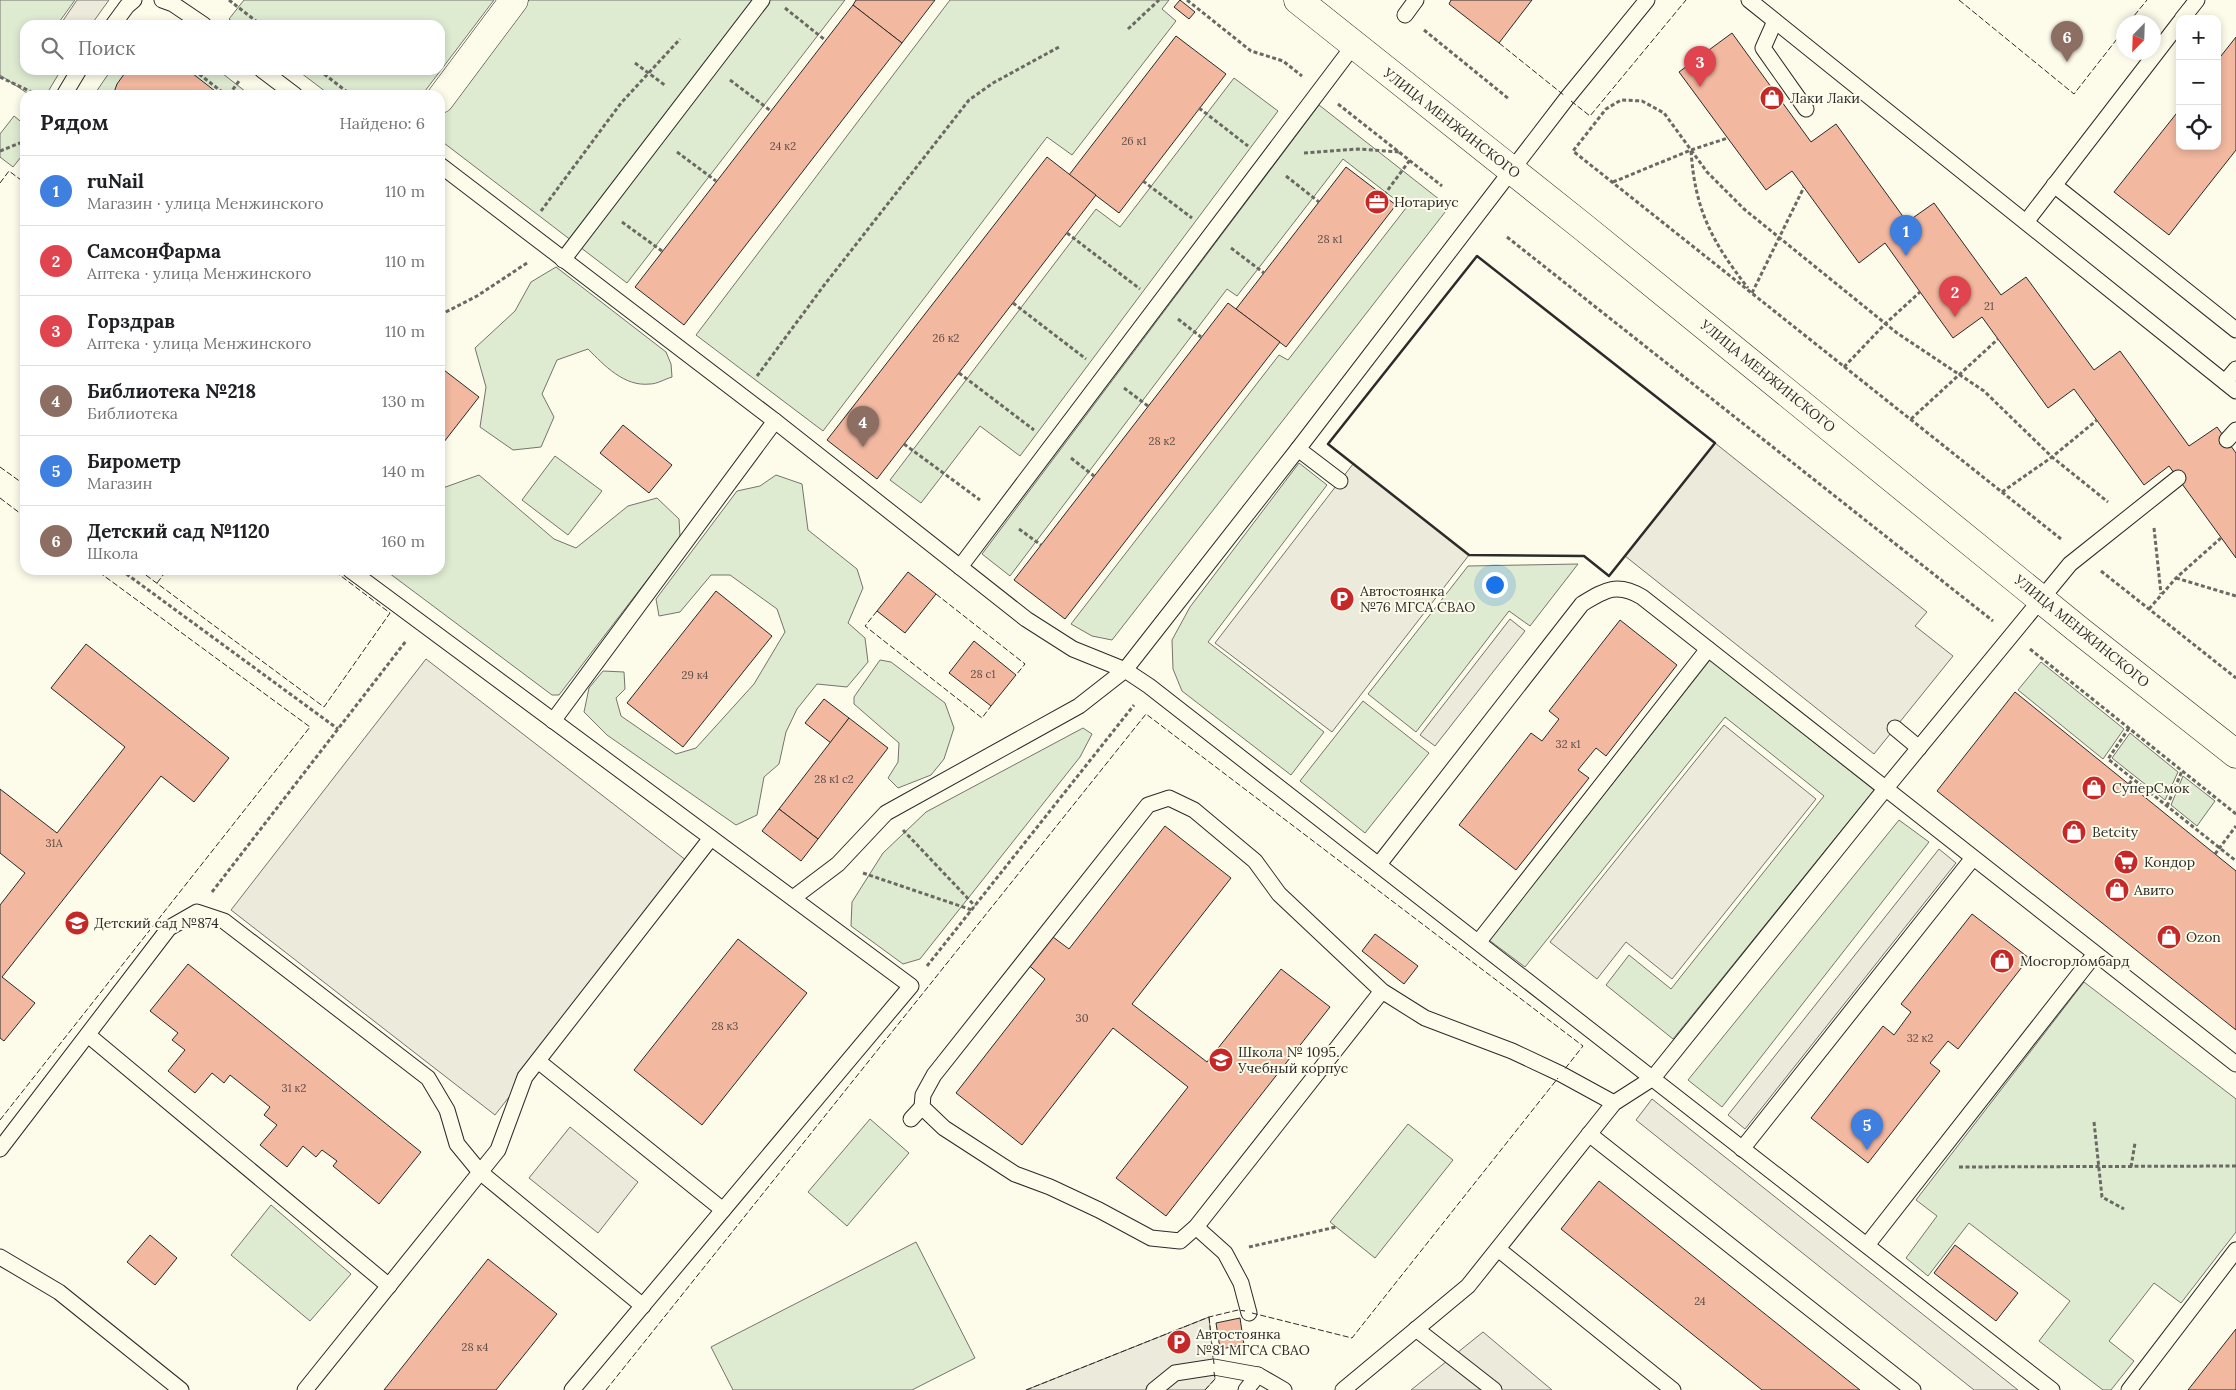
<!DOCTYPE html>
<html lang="ru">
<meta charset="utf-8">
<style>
body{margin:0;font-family:Lora,serif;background:#f6f6f6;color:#202124}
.controls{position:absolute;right:15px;top:15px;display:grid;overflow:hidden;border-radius:10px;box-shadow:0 2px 8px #0003}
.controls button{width:45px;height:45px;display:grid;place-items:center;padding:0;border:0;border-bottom:1px solid #e0e0e0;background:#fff;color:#202124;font:25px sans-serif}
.compass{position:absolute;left:2116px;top:15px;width:45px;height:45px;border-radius:50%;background:#fff;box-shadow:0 2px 8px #0003;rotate:203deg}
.you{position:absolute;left:1494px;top:584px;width:18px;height:18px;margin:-12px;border:4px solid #fff;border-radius:50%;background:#1a73e8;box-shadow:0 0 0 8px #1a73e833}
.badge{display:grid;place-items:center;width:32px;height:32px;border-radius:50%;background:#c62828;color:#fff;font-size:16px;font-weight:700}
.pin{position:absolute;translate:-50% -41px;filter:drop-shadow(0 1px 2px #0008)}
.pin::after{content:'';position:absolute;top:26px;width:18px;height:15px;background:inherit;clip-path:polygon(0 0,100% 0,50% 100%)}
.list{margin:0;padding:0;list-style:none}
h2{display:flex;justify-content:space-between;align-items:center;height:65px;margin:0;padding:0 20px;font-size:21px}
h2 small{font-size:16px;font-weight:400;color:#757577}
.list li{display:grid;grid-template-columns:32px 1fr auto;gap:15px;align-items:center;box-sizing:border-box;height:70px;padding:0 20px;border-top:1px solid #e0e0e0}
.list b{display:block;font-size:19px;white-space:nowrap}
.list p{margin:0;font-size:16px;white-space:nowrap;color:#757577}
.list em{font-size:16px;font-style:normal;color:#757577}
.icon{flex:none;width:28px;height:28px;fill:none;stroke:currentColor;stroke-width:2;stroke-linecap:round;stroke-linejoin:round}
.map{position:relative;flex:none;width:2236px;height:1390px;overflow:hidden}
.search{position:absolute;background:#fff;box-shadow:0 2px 8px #0003;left:20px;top:20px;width:425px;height:55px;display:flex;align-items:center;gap:12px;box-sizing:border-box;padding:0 18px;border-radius:15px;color:#757577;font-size:19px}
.panel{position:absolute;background:#fff;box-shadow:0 2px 8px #0003;left:20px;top:90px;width:425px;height:485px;border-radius:15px}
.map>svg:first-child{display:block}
.green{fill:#deebd1;stroke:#74746e}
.parking{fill:#eceadb;stroke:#74746e}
.building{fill:#f2b8a0;stroke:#2b2b2b}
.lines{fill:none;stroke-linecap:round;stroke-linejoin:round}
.lane-casing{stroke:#2b2b2b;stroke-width:17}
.street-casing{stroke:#2b2b2b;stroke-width:29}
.secondary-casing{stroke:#2b2b2b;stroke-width:29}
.path{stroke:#6a6964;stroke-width:3;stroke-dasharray:4 2.5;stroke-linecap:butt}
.lane{stroke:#fdfbea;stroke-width:15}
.street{stroke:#fdfbea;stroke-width:28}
.secondary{stroke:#fdfbea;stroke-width:28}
.fence{stroke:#2b2b2b;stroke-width:1;stroke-dasharray:6 2.5;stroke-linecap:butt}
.wall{stroke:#2b2b2b;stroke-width:2.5}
.labels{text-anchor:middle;stroke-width:4;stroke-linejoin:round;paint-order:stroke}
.number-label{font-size:11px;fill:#5d4e48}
.poi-label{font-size:14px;fill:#2b2b2b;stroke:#fdfbea;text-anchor:start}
.street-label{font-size:14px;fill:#2b2b2b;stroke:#fdfbea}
</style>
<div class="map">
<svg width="2236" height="1390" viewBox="0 0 2236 1390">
<rect width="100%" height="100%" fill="#fdfbea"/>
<g class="green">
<path d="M0,0H75L57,25H25V70H61L46,95H30L0,75Z"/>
<path d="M244,0H494L422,95H330L297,70H440V25H237L229,19Z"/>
<path d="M529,0H845L627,283L440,140V116Z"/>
<path d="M950,0H1169L1162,9L1176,21L1072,155L1047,137L823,431L696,335Z"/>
<path d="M111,70H218L250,95H94Z"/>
<path d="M1234,78L1278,111L1020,456L980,426L921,503L890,480L1096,209L1120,227Z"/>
<path d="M1319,105L1449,207L1112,640L1092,636L1071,624L1279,355L1288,360L1406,208L1343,159L1237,296L1227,289L1010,576L982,554Z"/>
<path d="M14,116L25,125V152L13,167L0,157V134Z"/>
<path d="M556,267L666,352L671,364L672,377C665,379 657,384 650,384C624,387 604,365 588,349L557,360L542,394L554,417L541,447L513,450L480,427L486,387L475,348L515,311L531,282Z"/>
<path d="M555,456L602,491L568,535L522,500Z"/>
<path d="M1299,463L1327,485L1208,642L1324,732L1291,775L1182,691L1173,669L1172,640L1190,607Z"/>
<path d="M479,475L554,539L576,548L628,506L657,498L679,519L680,537L559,695H552L385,570H440V489Z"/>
<path d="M776,475L802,484L808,530L857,569L863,588L848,623L865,638L868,662L847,687L817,684L797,709L786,732L779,764L764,777L757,815L736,825L607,735L584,712L589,688L603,671L624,672L625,689L616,698L621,716L676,754L696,748L754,684L785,632L777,609L730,575H711L680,612L659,616L656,599L737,491L760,486Z"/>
<path d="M1578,564L1530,626L1509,611L1416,732L1368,694L1468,566Z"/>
<path d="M880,660L891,662L945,703L954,728L944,759L931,775L898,788L888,778L898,762L899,743L854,704V697Z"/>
<path d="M1710,660L1874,790L1673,1039L1606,985L1629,955L1671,989L1824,796L1725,717L1525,967L1489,940Z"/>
<path d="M2041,662L2124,729L2103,759L2018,690Z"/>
<path d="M1363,701L1429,753L1365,833L1300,781Z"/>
<path d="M1083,728L1092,734L1080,757L920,959L903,964L851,926L852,902L883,853L926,812Z"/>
<path d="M2130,733L2178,772L2165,800L2112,758Z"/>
<path d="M2183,776L2215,801L2197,826L2171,805Z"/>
<path d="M1899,820L1929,842L1722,1107L1688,1080Z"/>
<path d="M2084,982L2236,1099V1232L2181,1303L2154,1283L2109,1341L2134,1361L2111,1390H2103L2039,1341L2070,1301L1969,1223L1928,1276L1906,1258L1937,1216L1916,1200Z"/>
<path d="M870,1119L909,1153L847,1226L808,1192Z"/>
<path d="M1408,1124L1453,1160L1375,1258L1330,1222Z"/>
<path d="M271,1205L351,1274L310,1321L231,1255Z"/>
<path d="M916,1242L975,1358L912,1390H733L711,1347Z"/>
</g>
<g class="parking">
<path d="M77,0H109L91,25H60Z"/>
<path d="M1715,443L1927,612L1915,626L1953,656L1874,754L1625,556Z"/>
<path d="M1353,464L1469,555L1332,732L1215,643Z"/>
<path d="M1510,619L1525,631L1435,746L1420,735Z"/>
<path d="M426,659L691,864L495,1115L231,910Z"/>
<path d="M1724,725L1816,799L1672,979L1626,942L1597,979L1550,942Z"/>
<path d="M1939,849L1956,863L1745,1129L1728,1115Z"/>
<path d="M1652,1099L2018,1390H1974L1636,1120Z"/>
<path d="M570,1127L638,1182L598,1233L529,1178Z"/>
<path d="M1209,1317L1215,1379L1205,1390H1026Z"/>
<path d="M1483,1332L1552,1390H1411Z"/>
</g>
<g class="building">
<path d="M856,0H935L902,43L853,5Z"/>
<path d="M1180,0L1195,12L1189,19L1174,7Z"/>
<path d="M1451,0H1532L1499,43L1449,4Z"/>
<path d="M853,5L902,43L684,325L635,287Z"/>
<path d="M1732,33L1811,142L1836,124L1907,222L1934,203L2001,295L2026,277L2094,370L2120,351L2189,446L2217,427L2236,453V558L2169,466L2144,485L2074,389L2048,408L1982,317L1953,338L1885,243L1859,263L1792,171L1766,190L1679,72Z"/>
<path d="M1176,36L1226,74L1119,213L1069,175Z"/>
<path d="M2236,37V150L2169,235L2114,192L2180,109V146H2217V61Z"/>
<path d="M127,70H188L215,91L213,95H113L117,84Z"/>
<path d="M1047,157L1096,195L877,479L827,440Z"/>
<path d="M1346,167L1396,205L1286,347L1236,309Z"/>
<path d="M1228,303L1280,342L1065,619L1014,580Z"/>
<path d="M440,367L479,397L440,447Z"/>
<path d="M623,425L672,465L649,493L600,453Z"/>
<path d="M908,572L936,594L905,633L877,611Z"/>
<path d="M716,591L772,636L683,747L627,703Z"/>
<path d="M1620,620L1677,665L1606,756L1596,748L1578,770L1589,778L1516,870L1459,825L1531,733L1542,741L1559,719L1549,711Z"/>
<path d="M974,641L1016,675L991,706L949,673Z"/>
<path d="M86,644L229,758L194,802L161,776L2,977L35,1003L4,1041L0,1038V905L25,873L0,853V789L57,833L125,747L51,688Z"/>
<path d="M2015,692L2236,871V1030L1937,791Z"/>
<path d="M824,699L849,718L831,743L805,723Z"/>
<path d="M849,718L888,748L818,839L779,809Z"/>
<path d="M779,809L818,839L801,861L762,831Z"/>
<path d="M1165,826L1231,878L1132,1004L1207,1062L1281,969L1330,1007L1166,1216L1116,1178L1188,1087L1113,1028L1022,1145L956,1093L1045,979L1026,963L1049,934L1069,949Z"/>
<path d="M1972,914L2029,958L1958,1049L1948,1041L1930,1063L1940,1071L1868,1163L1811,1118L1883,1026L1894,1035L1911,1012L1901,1004Z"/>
<path d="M1375,934L1418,966L1404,984L1362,951Z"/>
<path d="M738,939L807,993L702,1125L634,1070Z"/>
<path d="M188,964L421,1152L379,1204L333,1166L337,1161L322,1150L316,1157L303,1146L287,1167L260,1145L277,1125L264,1115L270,1107L230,1075L224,1083L212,1073L195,1093L168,1071L185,1050L172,1040L178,1033L150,1011Z"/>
<path d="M1599,1181L1860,1390H1762L1561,1229Z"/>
<path d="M150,1235L177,1258L155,1285L127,1262Z"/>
<path d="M1955,1245L2018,1293L1996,1321L1934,1273Z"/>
<path d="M488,1259L557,1314L496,1390H384Z"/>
<path d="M1240,1318L1244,1345L1220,1349L1216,1323Z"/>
<path d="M2236,1329V1390H2188Z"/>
</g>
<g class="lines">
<defs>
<g id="lane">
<path d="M162,0L173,4L204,25"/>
<path d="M1749,0L2236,391"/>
<path d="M1405,15L1416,0"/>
<path d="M2182,19L2197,0"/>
<path d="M1775,21L1763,48L1806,109"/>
<path d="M113,25L127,6L134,0"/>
<path d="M262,70L295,95"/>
<path d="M64,95L79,70"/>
<path d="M440,165L775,421L1026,619L1073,649L1125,670L1149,686C1452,919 1752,1155 2052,1390"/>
<path d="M2054,185L2236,330"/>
<path d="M2026,222L2180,22"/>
<path d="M563,260L762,0"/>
<path d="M2225,382L2236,369"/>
<path d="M2227,440L2236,430"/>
<path d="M1298,449L1340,481"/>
<path d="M960,567L1354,45"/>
<path d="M350,570L911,986L572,1390"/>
<path d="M553,721L775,421"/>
<path d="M1895,728L1919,748"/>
<path d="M1380,863L1582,604C1605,590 1617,582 1642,597L2236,1064"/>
<path d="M793,898L838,864L886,813L1079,706L1125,670L1298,449L1567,98L1647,0"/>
<path d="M1480,940L1708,649"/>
<path d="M1382,991L1196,1227L1180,1241L1151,1238L1099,1210L1050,1187L1015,1174L944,1128L922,1107L923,1095L934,1075L1148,805L1169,798L1194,810L1255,861L1279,894L1382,991L1425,1018L1512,1051L1561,1074L1614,1103"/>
<path d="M88,1035L389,1286"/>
<path d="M538,1061L723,1210"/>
<path d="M911,1119L922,1107"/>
<path d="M1589,1134L1913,1390"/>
<path d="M0,1149L169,928L197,912L224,921L428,1078L447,1110L457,1144L480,1172L643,1306"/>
<path d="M1742,1149L1973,858"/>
<path d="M1196,1227L1225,1253L1241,1283L1249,1313"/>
<path d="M1867,1245L2095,954"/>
<path d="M1498,1249L1673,1390"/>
<path d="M0,1257L59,1292L181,1390"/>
<path d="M1416,1329L1494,1390"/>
<path d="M305,1390L498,1150L525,1077L711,838"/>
<path d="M1154,1390L1175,1373L1214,1367L1258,1375"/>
<path d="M1246,1390L1258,1375L1284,1390"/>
<path d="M1343,1390L1468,1286L1614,1103L1653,1078L1886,788L2070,564L2178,478"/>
<path d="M2129,1390L2236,1250"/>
</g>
<path id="street" d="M440,99L514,0"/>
<path id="secondary" d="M1298,0L1582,226L2080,631L2236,754"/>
</defs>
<use href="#lane" class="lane-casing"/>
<use href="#street" class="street-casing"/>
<use href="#secondary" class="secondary-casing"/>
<g class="path">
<path d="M229,0L261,25"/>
<path d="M1187,0L1251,51L1283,61L1302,76"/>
<path d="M785,8L825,40"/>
<path d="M1128,29L1159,0"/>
<path d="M1424,30L1509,99"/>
<path d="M635,63L666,86"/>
<path d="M194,70L226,95"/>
<path d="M319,70L351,95"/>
<path d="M0,77L38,95"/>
<path d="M730,80L771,111"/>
<path d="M229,95L239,81"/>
<path d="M1338,104L1442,186"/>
<path d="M1199,108L1248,146"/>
<path d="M0,151L25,141"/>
<path d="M1691,151C1695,210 1712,242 1748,288"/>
<path d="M677,152L716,181"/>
<path d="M1304,153L1358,149L1400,152"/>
<path d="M1286,176L1319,202"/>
<path d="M1143,181L1192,218"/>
<path d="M1613,182L1691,150L1728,138"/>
<path d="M1384,195L1410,160"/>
<path d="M541,211L621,103L680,39"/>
<path d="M622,222L662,251"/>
<path d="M1067,233L1140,289"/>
<path d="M1507,237L1993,621"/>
<path d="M1231,248L1264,273"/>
<path d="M1752,293L1804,187"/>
<path d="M1013,303L1086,359"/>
<path d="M440,315L477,296L527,263"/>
<path d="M1178,319L1201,337"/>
<path d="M1844,367L1885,324L1920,292"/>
<path d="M959,373L1034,430"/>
<path d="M757,376L825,284L969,100L993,83L1059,47"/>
<path d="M1124,388L1148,406"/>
<path d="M1911,419L1998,339"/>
<path d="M904,444L980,500"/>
<path d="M1071,458L1094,476"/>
<path d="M2002,492L2052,457L2097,420"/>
<path d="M2154,528L2161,594"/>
<path d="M1019,529L1041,545"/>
<path d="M2061,539L1573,151L1606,109L1621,100L1642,101L1664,113L1707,172L1744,209L1897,333L1984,391L2052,457L2108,502"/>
<path d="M121,570L338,729"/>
<path d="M2101,571L2236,678"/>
<path d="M2176,578L2236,596"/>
<path d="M2149,609L2176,578L2221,538"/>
<path d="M2030,649L2236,814"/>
<path d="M2129,728L2108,759L2236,861"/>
<path d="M2129,784L2133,779"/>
<path d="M2167,806L2182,771"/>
<path d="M903,830L975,906"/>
<path d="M2215,854L2236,826"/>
<path d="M863,873L972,910"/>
<path d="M212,892L406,641"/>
<path d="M927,966L1134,705"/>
<path d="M2094,1122L2102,1197L2124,1209"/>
<path d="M1959,1167L2236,1166"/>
<path d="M2131,1167L2135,1143"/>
<path d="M1249,1247L1336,1227"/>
</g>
<use href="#lane" class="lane"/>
<use href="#street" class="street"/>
<use href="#secondary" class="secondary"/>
<g class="fence">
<path d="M1959,0L2074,94L2124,30"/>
<path d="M2129,22L2147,0"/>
<path d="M1499,43L1565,96"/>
<path d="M1571,101L1590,116L1686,0"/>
<path d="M0,183L9,171L25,183"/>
<path d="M0,467L25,485"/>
<path d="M0,498L25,517"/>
<path d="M139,570L324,707L390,613L333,570"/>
<path d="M157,583L167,570"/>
<path d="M936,594L1025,664L1016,675"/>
<path d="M877,611L865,626L982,718L991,706"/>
<path d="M0,1120L310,727L96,570"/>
<path d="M1252,1313L1352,1338L1558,1078"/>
<path d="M1209,1317L1214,1364"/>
<path d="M606,1390L1146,714L1583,1046L1564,1070"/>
<path d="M1026,1390L1209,1317L1238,1310L1245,1311"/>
<path d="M1205,1390L1215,1379L1214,1372"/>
</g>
<path class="wall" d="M1477,256L1715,443L1609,576L1584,556L1469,555L1328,444Z"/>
</g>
<defs>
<symbol id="shop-disc" viewBox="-11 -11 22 22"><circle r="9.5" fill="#c62828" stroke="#fdfbea"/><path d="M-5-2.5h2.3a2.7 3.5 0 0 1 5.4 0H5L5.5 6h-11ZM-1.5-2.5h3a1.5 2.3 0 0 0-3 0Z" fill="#fff"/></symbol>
<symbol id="office-disc" viewBox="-11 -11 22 22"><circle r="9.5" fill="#c62828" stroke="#fdfbea"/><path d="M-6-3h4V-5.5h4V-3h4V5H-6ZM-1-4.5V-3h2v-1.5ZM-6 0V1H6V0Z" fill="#fff"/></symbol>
<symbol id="parking-disc" viewBox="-11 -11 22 22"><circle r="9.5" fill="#c62828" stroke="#fdfbea"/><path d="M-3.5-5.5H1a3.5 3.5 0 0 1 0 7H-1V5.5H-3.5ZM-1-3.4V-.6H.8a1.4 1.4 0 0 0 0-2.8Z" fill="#fff"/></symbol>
<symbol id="supermarket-disc" viewBox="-11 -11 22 22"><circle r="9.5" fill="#c62828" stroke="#fdfbea"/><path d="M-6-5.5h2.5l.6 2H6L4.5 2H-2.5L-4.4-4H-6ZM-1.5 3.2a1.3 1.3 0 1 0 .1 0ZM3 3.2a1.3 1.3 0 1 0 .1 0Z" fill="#fff"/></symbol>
<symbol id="school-disc" viewBox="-11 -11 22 22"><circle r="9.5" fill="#c62828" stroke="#fdfbea"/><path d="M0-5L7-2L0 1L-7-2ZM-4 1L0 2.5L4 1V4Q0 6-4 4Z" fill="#fff"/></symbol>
</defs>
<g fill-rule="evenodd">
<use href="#shop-disc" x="1758" y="84" width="28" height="28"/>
<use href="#office-disc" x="1363" y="188" width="28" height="28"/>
<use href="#parking-disc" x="1328" y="585" width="28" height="28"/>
<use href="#shop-disc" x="2080" y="774" width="28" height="28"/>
<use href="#shop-disc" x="2060" y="818" width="28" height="28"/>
<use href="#supermarket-disc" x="2112" y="848" width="28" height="28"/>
<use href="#shop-disc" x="2103" y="876" width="28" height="28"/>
<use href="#school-disc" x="63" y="909" width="28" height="28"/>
<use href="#shop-disc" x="2155" y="923" width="28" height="28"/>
<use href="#shop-disc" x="1988" y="947" width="28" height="28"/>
<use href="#school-disc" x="1207" y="1046" width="28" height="28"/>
<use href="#parking-disc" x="1165" y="1328" width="28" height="28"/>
</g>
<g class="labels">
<g class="number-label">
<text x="1134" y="145">26 к1</text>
<text x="783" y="150">24 к2</text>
<text x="1330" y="243">28 к1</text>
<text x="1989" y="310">21</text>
<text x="946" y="342">26 к2</text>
<text x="1162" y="445">28 к2</text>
<text x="983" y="678">28 с1</text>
<text x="695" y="679">29 к4</text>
<text x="1568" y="748">32 к1</text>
<text x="834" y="783">28 к1 с2</text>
<text x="54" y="847">31А</text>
<text x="1082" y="1022">30</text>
<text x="725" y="1030">28 к3</text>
<text x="1920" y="1042">32 к2</text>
<text x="294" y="1092">31 к2</text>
<text x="1700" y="1305">24</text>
<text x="475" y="1351">28 к4</text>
</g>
<g class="poi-label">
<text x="1790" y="103">Лаки Лаки</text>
<text x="1394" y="207">Нотариус</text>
<text x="1360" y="596">Автостоянка<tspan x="1360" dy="16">№76 МГСА СВАО</tspan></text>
<text x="2112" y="793">СуперСмок</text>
<text x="2092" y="837">Betcity</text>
<text x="2144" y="867">Кондор</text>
<text x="2134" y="895">Авито</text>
<text x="94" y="928">Детский сад №874</text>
<text x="2186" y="942">Ozon</text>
<text x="2020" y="966">Мосгорломбард</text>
<text x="1238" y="1057">Школа № 1095.<tspan x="1238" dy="16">Учебный корпус</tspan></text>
<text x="1196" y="1339">Автостоянка<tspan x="1196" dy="16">№81 МГСА СВАО</tspan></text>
</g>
<g class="street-label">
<text transform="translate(1452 123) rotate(38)" y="5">УЛИЦА МЕНЖИНСКОГО</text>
<text transform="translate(1768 376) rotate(39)" y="5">УЛИЦА МЕНЖИНСКОГО</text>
<text transform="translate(2082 631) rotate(39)" y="5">УЛИЦА МЕНЖИНСКОГО</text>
</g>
</g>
</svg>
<div class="controls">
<button>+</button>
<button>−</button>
<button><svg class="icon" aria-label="locate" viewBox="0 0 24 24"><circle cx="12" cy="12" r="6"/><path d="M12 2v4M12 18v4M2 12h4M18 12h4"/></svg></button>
</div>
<svg class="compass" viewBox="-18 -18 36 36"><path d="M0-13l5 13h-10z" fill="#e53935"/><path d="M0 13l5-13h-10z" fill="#757577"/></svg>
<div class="you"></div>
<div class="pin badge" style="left:1906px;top:256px;background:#3f7fe0">1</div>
<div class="pin badge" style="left:1955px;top:317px;background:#e0444e">2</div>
<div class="pin badge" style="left:1700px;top:87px;background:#e0444e">3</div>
<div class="pin badge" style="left:863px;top:447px;background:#8d6e63">4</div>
<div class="pin badge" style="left:1867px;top:1150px;background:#3f7fe0">5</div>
<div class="pin badge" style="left:2067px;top:62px;background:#8d6e63">6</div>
<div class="search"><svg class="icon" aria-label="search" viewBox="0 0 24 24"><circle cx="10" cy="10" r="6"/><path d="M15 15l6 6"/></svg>Поиск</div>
<section class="panel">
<h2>Рядом<small>Найдено: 6</small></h2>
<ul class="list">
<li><span class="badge" style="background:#3f7fe0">1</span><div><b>ruNail</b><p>Магазин · улица Менжинского</p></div><em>110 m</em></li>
<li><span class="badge" style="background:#e0444e">2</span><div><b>СамсонФарма</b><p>Аптека · улица Менжинского</p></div><em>110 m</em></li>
<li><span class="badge" style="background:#e0444e">3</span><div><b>Горздрав</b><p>Аптека · улица Менжинского</p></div><em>110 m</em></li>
<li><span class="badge" style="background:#8d6e63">4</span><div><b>Библиотека №218</b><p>Библиотека</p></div><em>130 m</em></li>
<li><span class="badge" style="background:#3f7fe0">5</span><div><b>Бирометр</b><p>Магазин</p></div><em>140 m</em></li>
<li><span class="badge" style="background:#8d6e63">6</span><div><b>Детский сад №1120</b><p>Школа</p></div><em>160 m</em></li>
</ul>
</section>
</div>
